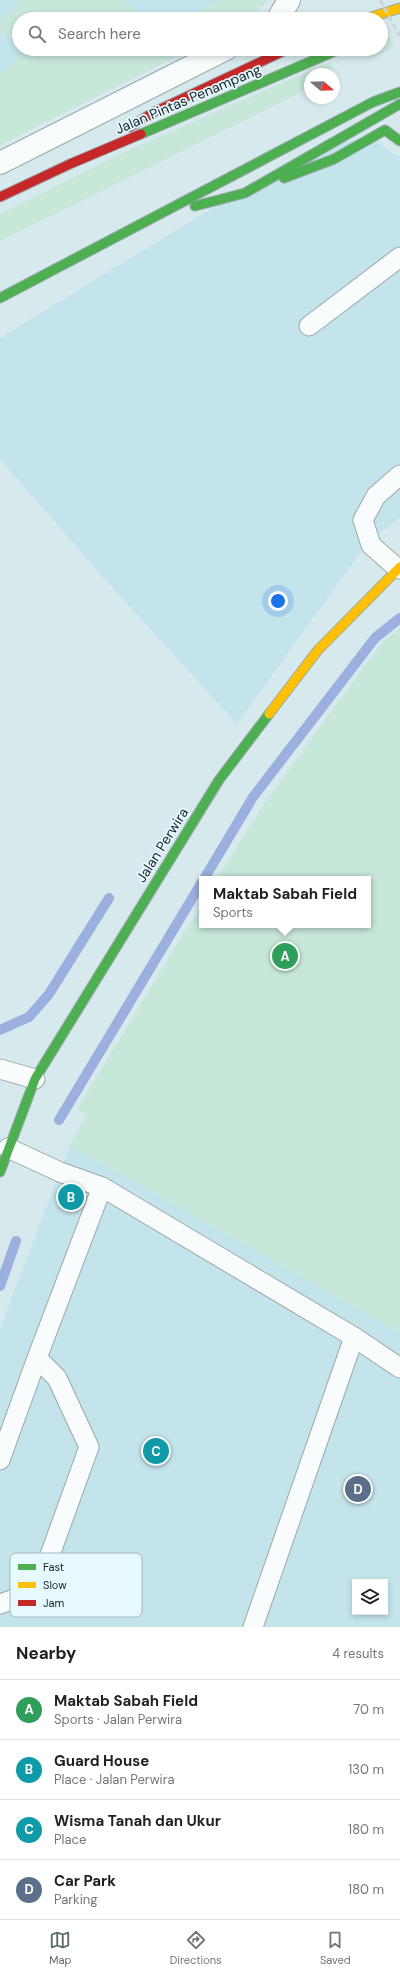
<!DOCTYPE html>
<meta charset="utf-8">
<style>
body{margin:0;font-family:"DM Sans",sans-serif;background:#f2f2f2;color:#202124}
.controls{position:absolute;right:12px;bottom:12px;display:grid;overflow:hidden;border-radius:0px;box-shadow:0 2px 6px #0003}
.controls button{width:36px;height:36px;display:grid;place-items:center;padding:0;border:0;border-bottom:1px solid #e0e0e0;background:#fff;color:#202124;font:20px sans-serif}
.compass{position:absolute;left:304px;top:68px;width:36px;height:36px;border-radius:50%;background:#fff;box-shadow:0 2px 6px #0003;rotate:109deg}
.you{position:absolute;left:278px;top:601px;width:14px;height:14px;margin:-10px;border:3px solid #fff;border-radius:50%;background:#1a73e8;box-shadow:0 0 0 6px #1a73e833}
.badge{display:grid;place-items:center;width:26px;height:26px;border-radius:50%;background:#5a696c;color:#fff;font-size:13px;font-weight:700}
.pin{position:absolute;translate:-50% -50%;border:2px solid #fff;box-shadow:0 1px 4px #0006}
.popup{position:absolute;left:199px;top:876px;width:172px;height:52px;box-sizing:border-box;display:grid;place-content:center;border-radius:0px;background:#fff;filter:drop-shadow(0 1px 3px #0005);font-size:13px;white-space:nowrap;color:#757577}
.popup b{font-size:15px;color:#202124}
.popup::after{content:'';position:absolute;left:50%;top:100%;margin-left:-8px;border:8px solid transparent;border-top-color:#fff}
.list{margin:0;padding:0;list-style:none}
h2{display:flex;justify-content:space-between;align-items:center;height:52px;margin:0;padding:0 16px;font-size:17px}
h2 small{font-size:13px;font-weight:400;color:#757577}
.list li{display:grid;grid-template-columns:26px 1fr auto;gap:12px;align-items:center;box-sizing:border-box;height:60px;padding:0 16px;border-top:1px solid #e0e0e0}
.list b{display:block;font-size:15px;white-space:nowrap}
.list p{margin:0;font-size:13px;white-space:nowrap;color:#757577}
.list em{font-size:13px;font-style:normal;color:#757577}
.icon{flex:none;width:22px;height:22px;fill:none;stroke:currentColor;stroke-width:2;stroke-linecap:round;stroke-linejoin:round}
.map{position:relative;flex:none;width:400px;height:1627px;overflow:hidden}
.search{position:absolute;background:#fff;box-shadow:0 2px 6px #0003;left:12px;right:12px;top:12px;height:44px;display:flex;align-items:center;gap:10px;box-sizing:border-box;padding:0 14px;border-radius:22px;color:#757577;font-size:15px}
.sheet{height:292px;background:#fff}
nav{display:flex;justify-content:space-around;align-items:center;box-sizing:border-box;height:56px;border-top:1px solid #e0e0e0;background:#fff;font-size:11px;color:#757577}
nav a{display:grid;justify-items:center;gap:2px}
nav .on{color:#5a696c}
.map>svg:first-child{display:block}
.built{fill:#c3e4eb;fill-rule:evenodd}
.green{fill:#c7e7d9}
.lines{fill:none;stroke-linecap:round;stroke-linejoin:round}
.stream{stroke:#9bb0df;stroke-width:10}
.lane-casing{stroke:#9aa8ac;stroke-width:21}
.street-casing{stroke:#9aa8ac;stroke-width:24}
.fast-casing{stroke:#9aa8ac;stroke-width:11}
.slow-casing{stroke:#9aa8ac;stroke-width:11}
.jam-casing{stroke:#9aa8ac;stroke-width:11}
.lane{stroke:#f9fcfc;stroke-width:19}
.street{stroke:#f9fcfc;stroke-width:22}
.fast{stroke:#4caf50;stroke-width:9}
.slow{stroke:#ffc107;stroke-width:9}
.jam{stroke:#c62828;stroke-width:9}
.rail{stroke:#ced4d5;stroke-width:3;stroke-dasharray:6 3;stroke-linecap:butt}
.labels{text-anchor:middle;stroke-width:3.5;stroke-linejoin:round;paint-order:stroke}
.street-label{font-size:14px;fill:#172427;stroke:#e5f9fe}
.key{fill:#e5f9fe;stroke:#a7b9be;stroke-width:1}
.key-label{font-size:11px;fill:#172427}
</style>
<div class="map">
<svg width="400" height="1627" viewBox="0 0 400 1627">
<rect width="100%" height="100%" fill="#d6e9ed"/>
<g class="built">
<path d="M0,0H219L188,19H19V49H108L0,79Z"/>
<path d="M370,137L400,158V518L368,542L237,724L110,585L0,459V338L309,149Z"/>
<path d="M70,1145L400,1333V1627H0V1329ZM355,1582H385V1612H355Z"/>
</g>
<g class="green">
<path d="M23,0H122L146,19H19V49H191L0,145V74L22,54L0,28V21Z"/>
<path d="M219,0H268L251,19H188Z"/>
<path d="M386,27L394,47L367,59L363,49H381V29Z"/>
<path d="M330,62L333,69L332,74H310V88L0,241V214L127,151Z"/>
<path d="M400,628V1333L70,1145L87,1116L77,1109L202,904V925H368V879H217L265,802L381,644Z"/>
</g>
<g class="lines">
<g class="stream">
<path d="M204,879L253,797L375,638L400,618"/>
<path d="M0,1030L29,1017L49,994L109,898"/>
<path d="M59,1120L202,882"/>
<path d="M0,1286L16,1241"/>
</g>
<defs>
<g id="lane">
<path d="M309,326L400,257"/>
<path d="M398,569L371,545L363,520L376,496L400,475"/>
<path d="M0,1069L35,1079"/>
<path d="M8,1148L60,1172L102,1187L354,1337L400,1368"/>
<path d="M0,1460L37,1358L102,1187"/>
<path d="M0,1604L37,1591L89,1447L57,1378L37,1358"/>
<path d="M253,1627L354,1337"/>
</g>
<g id="street">
<path d="M278,19L289,0"/>
<path d="M0,163L226,49"/>
</g>
<g id="fast">
<path d="M141,134L340,49"/>
<path d="M284,178L334,159L385,130L400,141"/>
<path d="M195,206L245,193L400,104"/>
<path d="M0,298L373,102L400,92"/>
<path d="M0,1172L35,1079L219,780L269,714"/>
</g>
<g id="slow">
<path d="M365,19L400,8"/>
<path d="M269,714L318,650L400,567"/>
</g>
<g id="jam">
<path d="M130,127L154,112L288,49"/>
<path d="M0,197L70,164L141,134"/>
</g>
</defs>
<use href="#lane" class="lane-casing"/>
<use href="#street" class="street-casing"/>
<use href="#fast" class="fast-casing"/>
<use href="#slow" class="slow-casing"/>
<use href="#jam" class="jam-casing"/>
<use href="#lane" class="lane"/>
<use href="#street" class="street"/>
<use href="#fast" class="fast"/>
<use href="#slow" class="slow"/>
<use href="#jam" class="jam"/>
<path class="rail" d="M380,0L400,36"/>
</g>
<g class="labels">
<g class="street-label">
<text transform="translate(188 99) rotate(-23)" y="5">Jalan Pintas Penampang</text>
<text transform="translate(162 845) rotate(-58)" y="5">Jalan Perwira</text>
</g>
</g>
<rect x="10" y="1553" width="132" height="64" rx="6" class="key"/>
<rect x="18" y="1564" width="18" height="6" fill="#4caf50"/>
<rect x="18" y="1582" width="18" height="6" fill="#ffc107"/>
<rect x="18" y="1600" width="18" height="6" fill="#c62828"/>
<g class="key-label">
<text x="43" y="1571">Fast</text>
<text x="43" y="1589">Slow</text>
<text x="43" y="1607">Jam</text>
</g>
</svg>
<div class="controls">
<button><svg class="icon" aria-label="layers" viewBox="0 0 24 24"><path d="M12 4l9 5-9 5-9-5zM3 14l9 5 9-5"/></svg></button>
</div>
<svg class="compass" viewBox="-18 -18 36 36"><path d="M0-13l5 13h-10z" fill="#e53935"/><path d="M0 13l5-13h-10z" fill="#757577"/></svg>
<div class="you"></div>
<div class="pin badge" style="left:285px;top:956px;background:#2e9e5b">A</div>
<div class="popup"><b>Maktab Sabah Field</b>Sports</div>
<div class="pin badge" style="left:71px;top:1197px;background:#0f9aa8">B</div>
<div class="pin badge" style="left:156px;top:1451px;background:#0f9aa8">C</div>
<div class="pin badge" style="left:358px;top:1489px;background:#5c6f8a">D</div>
<div class="search"><svg class="icon" aria-label="search" viewBox="0 0 24 24"><circle cx="10" cy="10" r="6"/><path d="M15 15l6 6"/></svg>Search here</div>
</div>
<section class="sheet">
<h2>Nearby<small>4 results</small></h2>
<ul class="list">
<li><span class="badge" style="background:#2e9e5b">A</span><div><b>Maktab Sabah Field</b><p>Sports · Jalan Perwira</p></div><em>70 m</em></li>
<li><span class="badge" style="background:#0f9aa8">B</span><div><b>Guard House</b><p>Place · Jalan Perwira</p></div><em>130 m</em></li>
<li><span class="badge" style="background:#0f9aa8">C</span><div><b>Wisma Tanah dan Ukur</b><p>Place</p></div><em>180 m</em></li>
<li><span class="badge" style="background:#5c6f8a">D</span><div><b>Car Park</b><p>Parking</p></div><em>180 m</em></li>
</ul>
</section>
<nav>
<a class="on"><svg class="icon" aria-label="map" viewBox="0 0 24 24"><path d="M3 6l6-2 6 2 6-2v14l-6 2-6-2-6 2zM9 4v14M15 6v14"/></svg>Map</a>
<a><svg class="icon" aria-label="directions" viewBox="0 0 24 24"><path d="M12 3l9 9-9 9-9-9zM9 14v-3h6M13 9l2 2-2 2"/></svg>Directions</a>
<a><svg class="icon" aria-label="saved" viewBox="0 0 24 24"><path d="M7 4h10v16l-5-4-5 4z"/></svg>Saved</a>
</nav>
